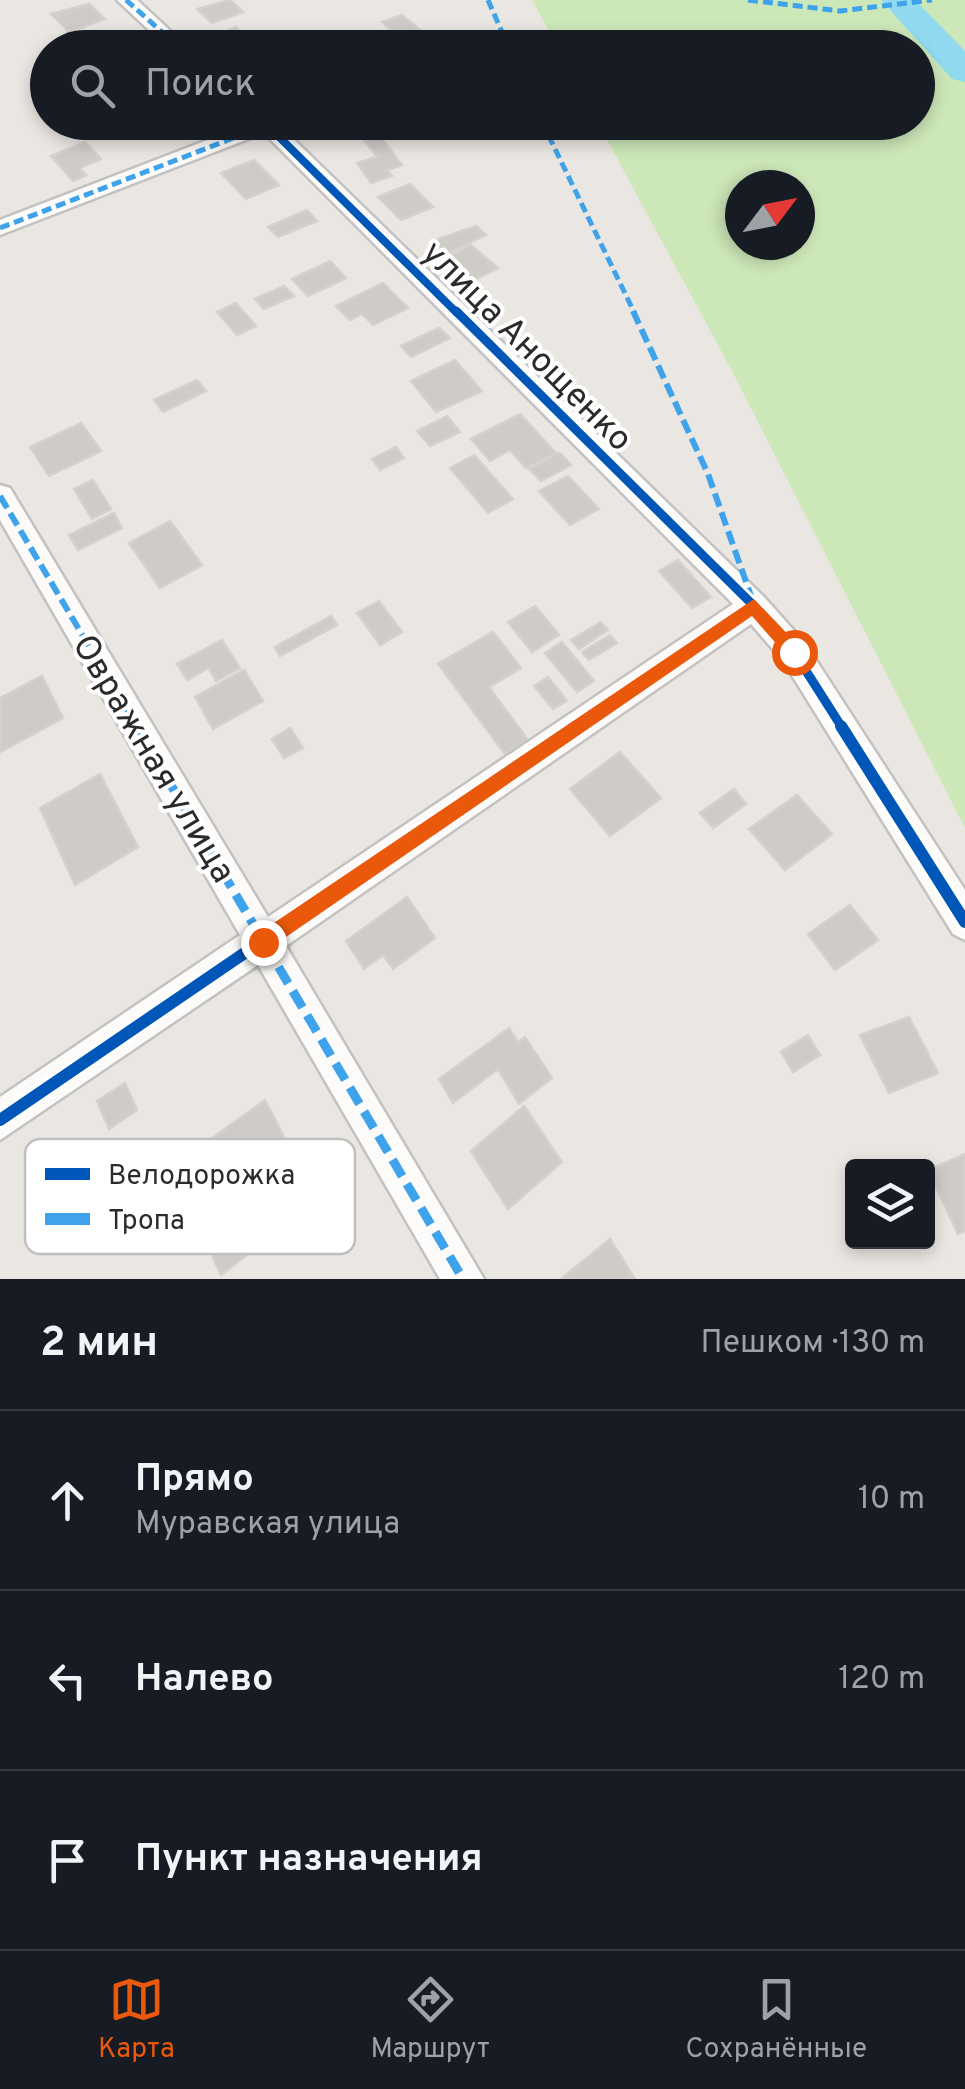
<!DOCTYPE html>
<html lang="ru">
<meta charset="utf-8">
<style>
body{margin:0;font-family:Overpass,sans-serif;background:#20242c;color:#f1f3f6}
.controls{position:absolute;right:30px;bottom:30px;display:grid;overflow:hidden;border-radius:10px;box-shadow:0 5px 15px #0003}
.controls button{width:90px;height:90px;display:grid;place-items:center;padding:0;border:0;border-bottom:2px solid #363941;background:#171b24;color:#f1f3f6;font:50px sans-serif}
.compass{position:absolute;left:725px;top:170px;width:90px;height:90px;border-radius:50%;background:#171b24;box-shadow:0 5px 15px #0003;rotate:58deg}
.stop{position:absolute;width:30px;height:30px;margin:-22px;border:8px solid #ea580c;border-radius:50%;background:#fff}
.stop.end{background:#ea580c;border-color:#fff;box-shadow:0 2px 10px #0008}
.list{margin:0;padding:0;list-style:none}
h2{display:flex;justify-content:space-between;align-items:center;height:130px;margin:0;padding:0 40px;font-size:42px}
h2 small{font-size:32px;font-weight:400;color:#9ea1a6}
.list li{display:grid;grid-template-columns:65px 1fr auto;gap:30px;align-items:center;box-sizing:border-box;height:180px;padding:0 40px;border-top:2px solid #363941}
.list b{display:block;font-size:38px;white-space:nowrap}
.list p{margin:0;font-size:32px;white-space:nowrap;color:#9ea1a6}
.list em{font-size:32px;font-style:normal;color:#9ea1a6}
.icon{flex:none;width:55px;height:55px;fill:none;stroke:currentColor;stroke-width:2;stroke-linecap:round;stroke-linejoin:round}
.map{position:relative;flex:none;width:965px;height:1279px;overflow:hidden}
.search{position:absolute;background:#171b24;box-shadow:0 5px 15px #0003;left:30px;right:30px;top:30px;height:110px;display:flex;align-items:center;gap:25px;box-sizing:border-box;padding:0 35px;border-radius:55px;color:#9ea1a6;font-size:38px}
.sheet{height:670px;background:#171b24}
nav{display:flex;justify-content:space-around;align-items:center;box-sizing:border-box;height:140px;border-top:2px solid #363941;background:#171b24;font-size:28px;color:#9ea1a6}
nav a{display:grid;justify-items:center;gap:5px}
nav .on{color:#ea580c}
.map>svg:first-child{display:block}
.green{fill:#cce7b8;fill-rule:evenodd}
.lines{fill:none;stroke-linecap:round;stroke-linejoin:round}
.river{fill:#90d9ef;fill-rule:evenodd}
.building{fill:#cfccc8;stroke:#d5d1cd;stroke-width:2.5}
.street-casing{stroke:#c3c2c2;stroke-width:5}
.street{fill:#fcfbfa;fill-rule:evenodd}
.quiet-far2{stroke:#3ea3eb;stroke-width:5;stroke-dasharray:10 5;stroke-linecap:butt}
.quiet-far1{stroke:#3ea3eb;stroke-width:6;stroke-dasharray:14 6;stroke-linecap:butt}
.quiet{stroke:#3ea3eb;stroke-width:9;stroke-dasharray:19 9;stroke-linecap:butt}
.cycleway-far2-casing{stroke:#fff;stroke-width:11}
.cycleway-far1-casing{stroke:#fff;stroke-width:15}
.cycleway-casing{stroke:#fff;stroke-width:19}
.cycleway-far2{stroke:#0057b8;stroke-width:8}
.cycleway-far1{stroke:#0057b8;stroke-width:9}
.cycleway{stroke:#0057b8;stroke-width:12}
.route{fill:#ea580c}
.labels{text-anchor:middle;stroke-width:8;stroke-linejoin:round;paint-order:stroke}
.street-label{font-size:35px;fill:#2b2b2b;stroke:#fff}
.key{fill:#fff;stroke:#bfbfbf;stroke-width:2.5}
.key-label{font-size:28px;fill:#2b2b2b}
</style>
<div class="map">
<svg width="965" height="1279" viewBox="0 0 965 1279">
<rect width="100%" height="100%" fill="#eae6e1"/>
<path class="green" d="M532,0H965V828L732,371L598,123L918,122V48L558,47ZM740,185H800V245H740Z"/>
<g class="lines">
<path class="river" d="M881,0H915L965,51V82L952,79Z"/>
</g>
<g class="building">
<path d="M230,0L243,12L212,23L197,9Z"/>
<path d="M89,4L105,19L69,32L51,14Z"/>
<path d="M402,15L420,30L399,37L382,22Z"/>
<path d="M236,27L256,44L220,48L208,38Z"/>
<path d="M375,129L402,165L387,170L392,176L371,183L357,163L377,157L359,133Z"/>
<path d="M85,142L101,159L79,168L86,175L73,181L51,156Z"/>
<path d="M254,160L279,185L246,199L221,173Z"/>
<path d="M410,184L433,207L401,220L378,197Z"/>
<path d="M307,210L317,221L278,237L268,227Z"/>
<path d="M476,226L486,235L446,254L433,241Z"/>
<path d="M471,245L498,268L466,284L440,260Z"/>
<path d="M330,261L346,278L308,296L292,279Z"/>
<path d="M383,283L408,308L373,325L362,314L350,320L336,306Z"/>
<path d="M284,286L294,296L264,309L255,299Z"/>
<path d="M236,303L256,326L237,335L217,312Z"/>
<path d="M439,328L450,338L411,357L401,346Z"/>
<path d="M455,360L482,391L436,412L411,381Z"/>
<path d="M197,380L206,391L163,412L154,400Z"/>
<path d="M520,414L556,453L526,468L510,450L490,461L471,439Z"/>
<path d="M447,416L460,432L430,446L417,431Z"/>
<path d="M81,423L101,451L49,476L30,447Z"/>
<path d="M396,447L404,458L380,470L372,459Z"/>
<path d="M560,453L571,465L541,481L529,469Z"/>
<path d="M474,455L513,499L488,513L450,468Z"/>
<path d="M568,476L599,509L570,525L539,491Z"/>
<path d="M93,480L111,509L92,519L74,489Z"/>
<path d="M114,513L122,528L78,550L69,535Z"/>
<path d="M170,521L202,565L160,588L129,543Z"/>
<path d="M678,560L711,597L692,608L659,571Z"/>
<path d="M379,601L402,632L380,645L357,613Z"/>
<path d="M535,606L559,635L532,652L508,622Z"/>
<path d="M331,616L337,625L280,656L275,647Z"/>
<path d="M601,622L608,630L579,649L571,640Z"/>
<path d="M493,632L521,668L489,687L528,740L505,754L438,664Z"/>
<path d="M610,635L617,643L589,660L582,652Z"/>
<path d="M222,640L240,668L216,681L209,668L187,680L177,664Z"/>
<path d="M562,642L594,681L577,692L545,653Z"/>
<path d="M244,670L263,701L213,729L195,697Z"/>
<path d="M42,676L63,718L0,752V698Z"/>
<path d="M548,677L567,701L553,709L534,686Z"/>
<path d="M290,728L303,748L284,758L272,739Z"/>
<path d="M620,752L661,798L610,836L570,789Z"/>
<path d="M100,774L138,847L75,885L40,808Z"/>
<path d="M734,789L746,804L713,828L700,813Z"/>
<path d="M797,795L832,834L785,870L749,829Z"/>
<path d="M407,897L435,938L393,969L383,955L364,969L346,941Z"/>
<path d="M850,905L878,940L835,970L808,934Z"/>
<path d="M909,1017L938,1073L889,1093L860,1035Z"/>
<path d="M509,1028L518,1042L525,1037L552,1078L519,1104L498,1069L453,1103L439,1079Z"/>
<path d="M808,1035L820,1055L793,1072L781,1052Z"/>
<path d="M125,1083L137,1110L109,1129L97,1101Z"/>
<path d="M265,1100L285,1139L275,1147L307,1208L221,1275L195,1219L210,1208L186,1157Z"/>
<path d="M524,1106L562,1162L508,1209L471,1151Z"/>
<path d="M965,1154V1231L958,1234L928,1170Z"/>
<path d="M610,1239L635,1279H563L562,1278Z"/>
</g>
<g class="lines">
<defs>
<g id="street">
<path d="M117,0H137L189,48H168Z"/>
<path d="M254,122H276L764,597L805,643L965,890V940L953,934L783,661L751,624L286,946L484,1279H440L258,965L0,1140V1097L240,935L0,520V485L10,488L268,917L733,604L264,133L0,235V220Z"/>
</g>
</defs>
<use href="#street" class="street-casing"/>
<use href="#street" class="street"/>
<g class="quiet-far2">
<path d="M126,0L180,48"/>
<path d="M488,0L509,48"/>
<path d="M748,0L840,11L932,0"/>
<path d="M542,122L635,314"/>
<path d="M0,228L267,125"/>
</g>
<g class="quiet-far1">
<path d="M633,311L708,474L751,596"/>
<path d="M0,496L138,729"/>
</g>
<path class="quiet" d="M136,726L463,1279"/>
<defs>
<path id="cycleway-far2" d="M264,122L458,314"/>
<g id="cycleway-far1">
<path d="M456,311L754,606L794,652L843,729"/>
<path d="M574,729L754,606"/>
</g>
<g id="cycleway">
<path d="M841,726L965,922"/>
<path d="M0,1120L577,726"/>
</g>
</defs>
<use href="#cycleway-far2" class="cycleway-far2-casing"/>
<use href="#cycleway-far1" class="cycleway-far1-casing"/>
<use href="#cycleway" class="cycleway-casing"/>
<use href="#cycleway-far2" class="cycleway-far2"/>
<use href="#cycleway-far1" class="cycleway-far1"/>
<use href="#cycleway" class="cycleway"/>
</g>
<path class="route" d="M754,599L800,647V657H788L752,616L270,948H256V935Z"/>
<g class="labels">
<g class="street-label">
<text transform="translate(528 345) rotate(45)" y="12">улица Анощенко</text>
<text transform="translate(155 758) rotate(59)" y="12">Овражная улица</text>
</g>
</g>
<rect x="25" y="1139" width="330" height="115" rx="15" class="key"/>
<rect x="45" y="1168" width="45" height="12" fill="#0057b8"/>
<rect x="45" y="1213" width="45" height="12" fill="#3ea3eb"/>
<g class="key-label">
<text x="108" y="1184">Велодорожка</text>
<text x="108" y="1229">Тропа</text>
</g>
</svg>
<div class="controls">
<button><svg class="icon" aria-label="layers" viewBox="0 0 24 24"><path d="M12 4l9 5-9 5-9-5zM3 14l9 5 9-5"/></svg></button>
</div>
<svg class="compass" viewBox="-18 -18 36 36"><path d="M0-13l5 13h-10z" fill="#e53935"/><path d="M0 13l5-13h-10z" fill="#9ea1a6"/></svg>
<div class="stop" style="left:794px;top:652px"></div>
<div class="stop end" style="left:263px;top:942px"></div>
<div class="search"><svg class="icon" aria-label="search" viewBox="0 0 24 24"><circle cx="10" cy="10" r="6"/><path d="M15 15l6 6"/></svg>Поиск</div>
</div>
<section class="sheet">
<h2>2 мин<small>Пешком · 130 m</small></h2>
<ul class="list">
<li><svg class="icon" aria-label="ahead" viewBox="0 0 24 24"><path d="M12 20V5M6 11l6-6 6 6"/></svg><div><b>Прямо</b><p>Муравская улица</p></div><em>10 m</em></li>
<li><svg class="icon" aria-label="left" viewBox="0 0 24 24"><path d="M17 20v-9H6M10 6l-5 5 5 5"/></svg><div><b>Налево</b></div><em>120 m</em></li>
<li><svg class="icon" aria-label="arrive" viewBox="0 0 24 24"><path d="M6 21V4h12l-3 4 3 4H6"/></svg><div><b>Пункт назначения</b></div></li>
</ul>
</section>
<nav>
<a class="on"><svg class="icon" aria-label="map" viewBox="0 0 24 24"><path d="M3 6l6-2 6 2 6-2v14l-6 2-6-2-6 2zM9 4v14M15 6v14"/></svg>Карта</a>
<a><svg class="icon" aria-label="directions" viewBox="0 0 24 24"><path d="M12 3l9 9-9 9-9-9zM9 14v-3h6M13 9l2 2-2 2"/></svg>Маршрут</a>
<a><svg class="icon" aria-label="saved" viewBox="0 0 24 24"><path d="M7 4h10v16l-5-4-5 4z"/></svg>Сохранённые</a>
</nav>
